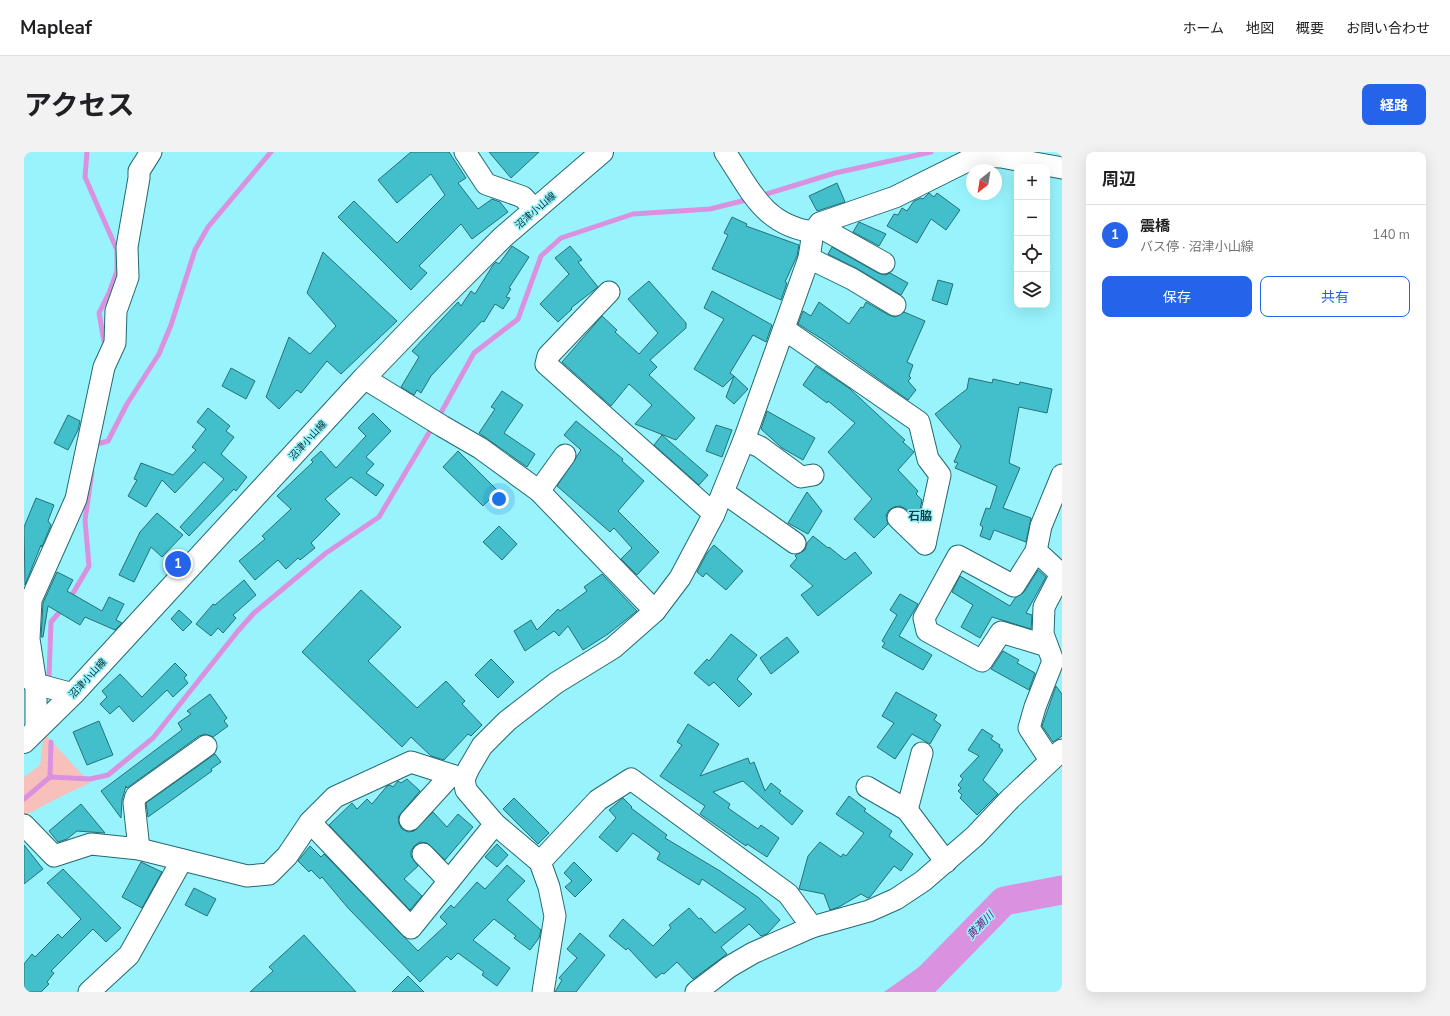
<!DOCTYPE html>
<html lang="ja">
<meta charset="utf-8">
<style>
body{margin:0;font-family:"Nunito Sans","Noto Sans JP",sans-serif;background:#f2f2f2;color:#202124}
.controls{position:absolute;right:12px;top:12px;display:grid;overflow:hidden;border-radius:8px;box-shadow:0 4px 16px #0002}
.controls button{width:36px;height:36px;display:grid;place-items:center;padding:0;border:0;border-bottom:1px solid #e0e0e0;background:#fff;color:#202124;font:20px sans-serif}
.compass{position:absolute;left:942px;top:12px;width:36px;height:36px;border-radius:50%;background:#fff;box-shadow:0 4px 16px #0002;rotate:210deg}
.you{position:absolute;left:475px;top:347px;width:14px;height:14px;margin:-10px;border:3px solid #fff;border-radius:50%;background:#1a73e8;box-shadow:0 0 0 6px #1a73e833}
.badge{display:grid;place-items:center;width:26px;height:26px;border-radius:50%;background:#2563eb;color:#fff;font-size:13px;font-weight:700}
.pin{position:absolute;translate:-50% -50%;border:2px solid #fff;box-shadow:0 1px 4px #0006}
.list{margin:0;padding:0;list-style:none}
h2{display:flex;justify-content:space-between;align-items:center;height:52px;margin:0;padding:0 16px;font-size:17px}
h2 small{font-size:13px;font-weight:400;color:#757577}
.list li{display:grid;grid-template-columns:26px 1fr auto;gap:12px;align-items:center;box-sizing:border-box;height:60px;padding:0 16px;border-top:1px solid #e0e0e0}
.list b{display:block;font-size:15px;white-space:nowrap}
.list p{margin:0;font-size:13px;white-space:nowrap;color:#757577}
.list em{font-size:13px;font-style:normal;color:#757577}
.actions{display:flex;gap:8px;padding:12px 16px}
.actions a{flex:1;padding:9px 0;border:1px solid #2563eb;border-radius:8px;text-align:center;font-size:14px;color:#2563eb}
.actions .main{background:#2563eb;color:#fff}
.icon{flex:none;width:22px;height:22px;fill:none;stroke:currentColor;stroke-width:2;stroke-linecap:round;stroke-linejoin:round}
.map{position:relative;flex:none;width:1038px;height:840px;overflow:hidden;border-radius:8px}
header{display:flex;align-items:center;gap:24px;box-sizing:border-box;height:56px;padding:0 20px;background:#fff;border-bottom:1px solid #e0e0e0}
header strong{font-size:19px}
nav{display:flex;gap:22px;margin-inline-start:auto;font-size:14px}
.intro{display:flex;align-items:center;justify-content:space-between;box-sizing:border-box;height:96px;padding:0 24px}
h1{margin:0;font-size:28px}
.button{padding:10px 18px;border-radius:8px;background:#2563eb;color:#fff;font-size:14px;font-weight:700}
main{display:flex;gap:24px;padding:0 24px}
aside{flex:1;background:#fff;border-radius:8px;box-shadow:0 4px 16px #0002}
.map>svg:first-child{display:block}
.green{fill:#f8c0bb}
.water{fill:#da91e0}
.lines{fill:none;stroke-linecap:round;stroke-linejoin:round}
.stream{stroke:#da91e0;stroke-width:5}
.river{stroke:#da91e0;stroke-width:29}
.building{fill:#43bfcb;stroke:#287077}
.minor-casing{stroke:#226a71;stroke-width:23}
.major-casing{stroke:#226a71;stroke-width:24}
.minor{stroke:#fff;stroke-width:21}
.major{stroke:#fff;stroke-width:22}
.labels{text-anchor:middle;stroke-width:3;stroke-linejoin:round;paint-order:stroke}
.street-label{font-size:10px;fill:#073034;stroke:#98f3fc}
.water-label{font-size:11px;font-style:italic;fill:#721a7a;stroke:#98f3fc}
.quarter-label{font-size:12px;font-weight:bold;fill:#0f4348;stroke:#98f3fc}
</style>
<header>
<strong>Mapleaf</strong>
<nav><a>ホーム</a><a>地図</a><a>概要</a><a>お問い合わせ</a></nav>
</header>
<div class="intro"><h1>アクセス</h1><a class="button">経路</a></div>
<main>
<div class="map">
<svg width="1038" height="840" viewBox="0 0 1038 840">
<rect width="100%" height="100%" fill="#98f3fc"/>
<path class="green" d="M20,581L66,631L38,644L0,664V625L16,613Z"/>
<path class="water" d="M909,805L891,840H860Z"/>
<g class="lines">
<g class="stream">
<path d="M63,0L61,25L93,98V119L85,141L75,161L81,195"/>
<path d="M736,44L811,21L907,0"/>
<path d="M414,266L450,201L494,167L517,104L537,86L609,62L686,57L726,47"/>
<path d="M72,296L73,292L84,289L103,252L135,202L147,173L171,98L184,75L247,0"/>
<path d="M45,448L65,414L61,368L68,320"/>
<path d="M25,525L27,470L39,456"/>
<path d="M26,625L27,590"/>
<path d="M0,647L26,625L66,627L84,623L129,586L214,479L230,461L302,401L355,365L409,274"/>
</g>
<path class="river" d="M891,840L980,749L1038,738"/>
</g>
<g class="building">
<path d="M387,0H425L442,26L434,31L454,57L468,47L476,50L484,60L448,87L437,72L395,114L403,121L387,138L314,65L330,49L373,91L421,43L407,22L373,51L354,28Z"/>
<path d="M465,0H515L487,26Z"/>
<path d="M813,31L821,50L793,59L785,44Z"/>
<path d="M905,41L910,45L913,41L936,58L922,78L907,67L893,91L863,74L870,62L874,63L878,56L883,59L890,49L897,46L899,47Z"/>
<path d="M708,65L723,72L722,74L775,93L773,104L761,130L763,131L757,148L688,117L704,83L700,81Z"/>
<path d="M835,70L862,82L855,94L829,80Z"/>
<path d="M488,94L505,105L485,136L487,137L482,145L486,146L479,157L471,152L460,170L458,169L407,224L397,241L393,238L390,243L377,235L395,205L388,199L434,150L437,154L447,139L451,142L469,113L472,110L475,112Z"/>
<path d="M546,94L558,108L554,110L574,135L547,156L548,157L534,170L516,152L545,122L531,106Z"/>
<path d="M808,95L854,121L861,123L866,121L884,131L877,143L834,117L804,102Z"/>
<path d="M299,100L373,169L317,222L303,209L277,241L273,238L255,257L242,245L265,185L286,202L312,174L283,141Z"/>
<path d="M914,128L929,132L923,153L908,148Z"/>
<path d="M625,129L662,171V176L626,208L633,215L625,223L671,266L652,288L611,272L628,253L605,232L587,254L538,210L578,164L593,178L591,180L615,202L634,181L604,147Z"/>
<path d="M688,139L748,173L742,190L729,183L706,221L710,224L699,235L670,217L700,167L680,156Z"/>
<path d="M795,150L825,172L837,155L839,156L842,150L865,163L871,165L880,160L901,169L883,210L889,213L885,224L887,226L884,229L892,238L884,248L801,189L774,172L779,159L787,164Z"/>
<path d="M792,214L825,236L881,288L879,290L890,300L874,318L894,339L892,342L898,348L894,368L882,357L876,354L870,355L865,358L862,363L864,372L850,386L830,367L848,347L804,300L831,271L804,249L803,251L779,233Z"/>
<path d="M207,216L231,229L222,247L198,234Z"/>
<path d="M710,224L724,237L710,252L702,245Z"/>
<path d="M945,226L968,231L969,227L995,233L996,230L1028,237L1023,261L995,255L985,311L996,316L979,356L1007,366L1002,390L970,378L966,388L956,384L959,375L956,373L962,356L966,357L973,334L931,316L934,311L930,310L937,294L911,262L943,237Z"/>
<path d="M478,239L499,253L480,281L511,302L503,315L455,281L471,257L467,255Z"/>
<path d="M184,256L206,274L202,279L210,285L197,302L223,325L212,339L210,337L165,384L156,375L200,327L180,310L151,341L138,328L122,355L104,344L113,328L110,327L117,311L149,323L172,298L168,295L182,277L173,270Z"/>
<path d="M743,259L791,286L779,308L758,296L737,277Z"/>
<path d="M349,261L367,279L342,305L350,312L342,321L360,333L352,344L327,325L301,347L316,362L287,391L291,396L276,408L274,406L262,417L254,408L231,428L215,409L241,387L238,384L267,357L253,344L289,310L287,308L297,299L312,316L342,284L334,276Z"/>
<path d="M44,263L56,269L54,278L44,298L30,291Z"/>
<path d="M552,269L599,307L598,309L620,329L594,359L635,400L613,423L597,407L608,396L590,376L586,380L533,334L557,298L540,283Z"/>
<path d="M692,273L708,278L698,305L682,299Z"/>
<path d="M638,283L684,323L675,333L630,293Z"/>
<path d="M434,299L474,339L459,354L419,315Z"/>
<path d="M783,340L798,359L784,382L764,371Z"/>
<path d="M12,346L30,353L24,369L27,373L18,395L17,393L1,433L0,375Z"/>
<path d="M133,361L159,383L138,405L127,395L110,430L95,423L116,380Z"/>
<path d="M475,374L493,392L478,408L459,390Z"/>
<path d="M789,384L804,396L805,395L821,408L831,400L848,421L794,464L777,443L789,434L766,414L773,406L771,404L773,402L781,398L783,391Z"/>
<path d="M690,393L719,419L702,438L682,421L679,425L673,420L683,401Z"/>
<path d="M1014,418L1022,425L1002,461L1008,463L1007,477L968,465L956,486L937,475L949,453L928,440L936,424L986,454L991,446L1000,440Z"/>
<path d="M33,420L49,428L43,439L78,459L85,445L100,452L92,468L98,471L91,478L61,465L56,473L24,454L19,485H17L19,451Z"/>
<path d="M578,422L613,459L584,482L559,498L544,474L535,484L530,479L501,499L490,479L507,468L513,478L534,457L536,459L563,439L560,435Z"/>
<path d="M220,428L232,443L209,463L212,466L199,481L194,476L187,484L172,472L189,452L191,453Z"/>
<path d="M337,438L377,475L344,509L393,556L422,529L441,549L438,552L458,573L447,584L444,582L420,608L407,604L387,585L378,595L278,500Z"/>
<path d="M876,442L894,452L875,484L908,503L899,518L858,495L861,491L858,489L873,463L866,458Z"/>
<path d="M155,458L168,470L159,479L147,467Z"/>
<path d="M707,482L733,503L713,527L728,542L715,555L690,530L685,534L670,521L683,507L685,509Z"/>
<path d="M763,485L775,500L747,522L736,506Z"/>
<path d="M979,499L995,508L993,511L1011,521L1005,538L967,517Z"/>
<path d="M467,507L490,530L474,546L451,523Z"/>
<path d="M151,511L163,523L160,526L164,531L149,545L143,538L109,570L95,554L86,562L76,552L83,545L78,539L96,522L118,545Z"/>
<path d="M1032,534L1038,542V584L1029,590L1018,574Z"/>
<path d="M872,540L913,563L910,568L917,573L906,592L888,582L871,607L853,595L870,571L858,564Z"/>
<path d="M186,542L203,566L200,569L204,574L189,585L181,582L175,584L103,636L102,634L98,648L97,666L77,639L158,578L154,571L167,562L163,559Z"/>
<path d="M75,569L89,603L63,613L49,580Z"/>
<path d="M664,572L695,592L676,624L724,606L726,612L730,610L741,639L747,631L757,639L755,641L779,659L768,673L719,629L689,640L706,652L704,656L734,677L737,673L755,686L743,705L723,692L722,694L676,662L681,654L636,624L658,593L653,590Z"/>
<path d="M958,577L969,584L967,587L976,593L975,595L979,598L959,628L974,642L953,663L936,646L938,643L934,639L937,636L934,633L939,627L936,624L955,604L944,598Z"/>
<path d="M191,602L197,610L187,617L188,619L124,665L122,651Z"/>
<path d="M383,627L396,639L374,665L375,672L378,677L384,680L390,679L409,660L423,675L434,662L449,675L421,708L403,691L396,690L390,694L387,699V704L394,714L380,727L398,744L386,758L305,673L328,651L333,657L343,647L348,652L363,634L366,633L369,635L374,629L377,631Z"/>
<path d="M825,644L842,657L840,659L868,679L865,684L889,702L877,719L870,714L846,745L844,746L837,742L815,755L806,758L800,742L775,737L784,704L796,690L817,705L819,702L822,704L840,681L812,662Z"/>
<path d="M490,646L525,681L514,692L479,657Z"/>
<path d="M599,646L608,655L607,656L643,683L641,686L696,719L735,746L756,768L743,782L737,784L725,772L697,795L703,802L669,827L653,810L640,822L638,821L632,826L604,796L602,798L585,784L599,767L629,794L647,776L645,773L665,756L675,767L677,766L691,781L722,757L678,727L675,733L633,707L636,701L609,681L593,700L575,685L592,666L585,658Z"/>
<path d="M57,652L81,681L53,679L43,687L34,690L25,679Z"/>
<path d="M473,692L484,703L473,715L461,705Z"/>
<path d="M0,693L19,717L0,732Z"/>
<path d="M286,694L297,705L300,702L394,799L423,772L416,765L427,753L430,756L453,730L461,737L483,713L501,729L483,748L517,778L515,786L506,798L490,786L492,784L470,767L449,788L486,816L473,834L458,823L460,820L434,801L427,808L423,804L396,830L324,756L298,725L296,727L287,718L285,720L274,709Z"/>
<path d="M117,710L138,720L118,756L98,745Z"/>
<path d="M550,710L568,728L551,745L541,735L548,729L540,721Z"/>
<path d="M39,717L97,776L82,790L69,777L27,819L30,821L23,830L25,832L17,840H0V812L8,802L11,805L34,782L38,786L57,767L23,731Z"/>
<path d="M170,736L192,747L183,764L161,753Z"/>
<path d="M556,781L581,803L552,840H531L538,828L535,826L553,806L543,797Z"/>
<path d="M280,783L332,840H226L249,819L245,815Z"/>
<path d="M384,824L400,840H368Z"/>
</g>
<g class="lines">
<defs>
<g id="minor">
<path d="M441,0L462,32L499,45L511,58"/>
<path d="M701,0C726,37 739,73 789,80L796,71L871,45L953,4L977,5L1038,16"/>
<path d="M796,71L803,79L860,111"/>
<path d="M785,106L828,127L871,153"/>
<path d="M585,140L524,204L522,212L690,362"/>
<path d="M760,177L895,270L904,307L916,323L901,392"/>
<path d="M340,226L418,274L456,296L515,339L631,459"/>
<path d="M720,288L736,295L777,325L789,323"/>
<path d="M515,339L541,303"/>
<path d="M699,340L771,391"/>
<path d="M874,366L901,392"/>
<path d="M1012,399L990,434L934,404L900,466L903,479L958,509L977,480L1023,494"/>
<path d="M2,524L12,532V578"/>
<path d="M49,542L12,532L5,487L7,448L52,347L80,215L91,191L92,159L104,125L103,95L115,26V19L127,0"/>
<path d="M1026,608L1005,576L1011,555L1029,509L1019,482L1020,455L1037,422L1012,399L1017,374L1038,323"/>
<path d="M843,635L883,658L922,710"/>
<path d="M883,658L898,601"/>
<path d="M386,668L427,623"/>
<path d="M286,670L387,776L471,672"/>
<path d="M0,673L30,704L67,692L115,697L223,724L245,722L263,704L286,670L311,645L387,610L440,627"/>
<path d="M115,697L110,651L112,644L182,594"/>
<path d="M399,702L425,729"/>
<path d="M516,710L574,648L607,627L764,742L788,775"/>
<path d="M65,840L105,803L158,708"/>
<path d="M519,840L531,764L525,735L516,710L471,672L442,638L440,627L445,616L458,594L483,569L532,531L589,496L631,459L656,426L690,362L720,288L785,106L789,80"/>
<path d="M672,840L705,815L729,801L788,775L845,759L872,747L899,729L951,684L986,647L1038,598"/>
</g>
<path id="major" d="M0,590L49,542L340,226L393,171L479,85L578,0"/>
</defs>
<use href="#minor" class="minor-casing"/>
<use href="#major" class="major-casing"/>
<use href="#minor" class="minor"/>
<use href="#major" class="major"/>
</g>
<g class="labels">
<g class="street-label">
<text transform="translate(511 58) rotate(-41)" y="4">沼津小山線</text>
<text transform="translate(283 288) rotate(-47)" y="4">沼津小山線</text>
<text transform="translate(63 526) rotate(-47)" y="4">沼津小山線</text>
</g>
<g class="water-label">
<text transform="translate(956 773) rotate(-46)" y="4">黄瀬川</text>
</g>
<g class="quarter-label">
<text x="896" y="368">石脇</text>
</g>
</g>
</svg>
<div class="controls">
<button>+</button>
<button>−</button>
<button><svg class="icon" aria-label="locate" viewBox="0 0 24 24"><circle cx="12" cy="12" r="6"/><path d="M12 2v4M12 18v4M2 12h4M18 12h4"/></svg></button>
<button><svg class="icon" aria-label="layers" viewBox="0 0 24 24"><path d="M12 4l9 5-9 5-9-5zM3 14l9 5 9-5"/></svg></button>
</div>
<svg class="compass" viewBox="-18 -18 36 36"><path d="M0-13l5 13h-10z" fill="#e53935"/><path d="M0 13l5-13h-10z" fill="#757577"/></svg>
<div class="you"></div>
<div class="pin badge" style="left:154px;top:412px">1</div>
</div>
<aside>
<h2>周辺<small></small></h2>
<ul class="list">
<li><span class="badge">1</span><div><b>震橋</b><p>バス停 · 沼津小山線</p></div><em>140 m</em></li>
</ul>
<div class="actions"><a class="main">保存</a><a>共有</a></div>
</aside>
</main>
